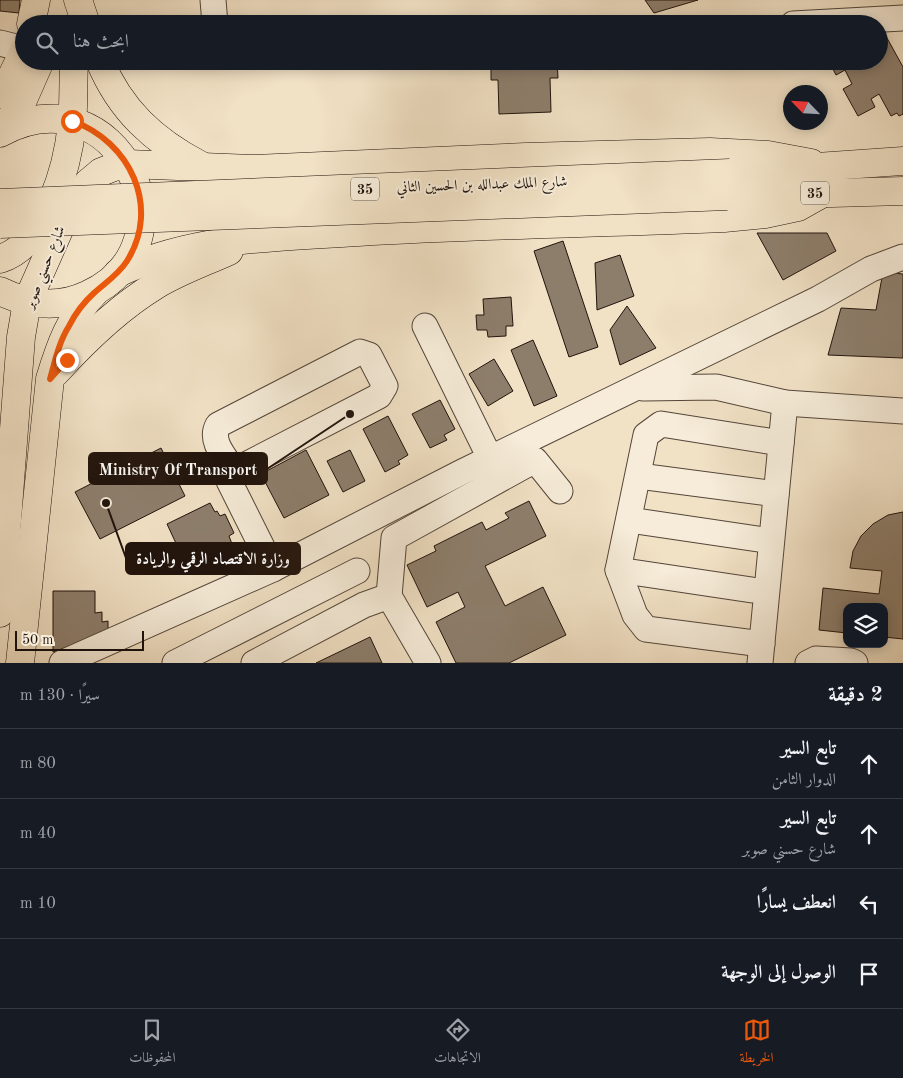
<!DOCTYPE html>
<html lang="ar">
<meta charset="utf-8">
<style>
body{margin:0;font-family:"Old Standard TT",Amiri,serif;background:#242831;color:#f1f3f6;direction:rtl}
.controls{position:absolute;right:15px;bottom:15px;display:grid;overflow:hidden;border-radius:10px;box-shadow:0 2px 12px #0003}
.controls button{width:45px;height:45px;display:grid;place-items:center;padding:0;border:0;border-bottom:1px solid #363941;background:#171b24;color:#f1f3f6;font:25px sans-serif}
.compass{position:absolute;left:783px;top:85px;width:45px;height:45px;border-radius:50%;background:#171b24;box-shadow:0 2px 12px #0003;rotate:295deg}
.scale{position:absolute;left:15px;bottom:12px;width:129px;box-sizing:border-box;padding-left:5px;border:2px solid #20130c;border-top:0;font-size:14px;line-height:18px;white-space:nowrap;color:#20130c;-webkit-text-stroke:4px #f6ecd9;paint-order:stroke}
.stop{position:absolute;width:15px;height:15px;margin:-11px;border:4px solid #ea580c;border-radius:50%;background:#fff}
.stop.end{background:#ea580c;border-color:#fff;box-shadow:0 1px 5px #0008}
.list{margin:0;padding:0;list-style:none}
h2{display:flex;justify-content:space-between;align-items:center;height:65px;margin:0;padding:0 20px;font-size:21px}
h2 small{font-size:16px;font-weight:400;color:#9ea1a6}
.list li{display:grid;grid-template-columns:32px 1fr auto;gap:15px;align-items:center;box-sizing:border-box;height:70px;padding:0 20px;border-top:1px solid #363941}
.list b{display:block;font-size:19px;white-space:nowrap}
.list p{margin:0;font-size:16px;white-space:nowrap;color:#9ea1a6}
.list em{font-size:16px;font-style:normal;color:#9ea1a6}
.icon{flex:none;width:28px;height:28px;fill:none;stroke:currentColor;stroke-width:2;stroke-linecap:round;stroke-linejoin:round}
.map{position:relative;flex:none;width:903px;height:663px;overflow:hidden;direction:ltr}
.search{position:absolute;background:#171b24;box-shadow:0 2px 12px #0003;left:15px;right:15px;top:15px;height:55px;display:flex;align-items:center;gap:12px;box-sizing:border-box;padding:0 18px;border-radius:28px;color:#9ea1a6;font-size:19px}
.sheet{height:345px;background:#171b24}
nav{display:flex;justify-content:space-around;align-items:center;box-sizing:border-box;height:70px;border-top:1px solid #363941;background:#171b24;font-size:14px;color:#9ea1a6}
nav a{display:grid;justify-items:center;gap:2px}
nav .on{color:#ea580c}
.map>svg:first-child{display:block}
.building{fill:#8d7e6c;stroke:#20130c}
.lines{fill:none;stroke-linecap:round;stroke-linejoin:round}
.minor-casing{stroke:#54463a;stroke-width:27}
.major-casing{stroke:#20130c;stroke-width:29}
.highway-casing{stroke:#20130c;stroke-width:29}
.minor{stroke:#f6ecd9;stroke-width:25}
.major{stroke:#f1e1c5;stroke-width:28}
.highway{stroke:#f1e1c5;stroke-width:28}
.highway-bridge-casing{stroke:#20130c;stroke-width:29;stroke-linecap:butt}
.highway-bridge{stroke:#f1e1c5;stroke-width:28}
.route{stroke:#ea580c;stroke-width:6}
.labels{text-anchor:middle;stroke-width:4;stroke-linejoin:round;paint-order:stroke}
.shield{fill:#f6ecd9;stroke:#60544a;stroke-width:1}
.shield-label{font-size:14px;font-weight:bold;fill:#20130c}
.street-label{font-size:15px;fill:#20130c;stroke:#f6ecd9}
.leader{fill:none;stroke:#20130c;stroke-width:2}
.callout-dot{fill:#20130c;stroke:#f6ecd9;stroke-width:2}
.callout{fill:#20130c;stroke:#20130c;stroke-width:2}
.callout-label{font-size:16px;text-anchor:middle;font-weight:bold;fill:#fff}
</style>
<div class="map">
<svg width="903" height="663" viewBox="0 0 903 663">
<rect width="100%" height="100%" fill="#f1e1c5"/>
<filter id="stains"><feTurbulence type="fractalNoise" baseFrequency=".004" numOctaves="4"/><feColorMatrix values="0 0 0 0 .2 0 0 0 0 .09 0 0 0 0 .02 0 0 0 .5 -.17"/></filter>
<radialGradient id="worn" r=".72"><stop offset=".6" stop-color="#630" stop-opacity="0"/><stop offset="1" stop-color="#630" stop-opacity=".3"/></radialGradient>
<g class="building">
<path d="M0,0H20L19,13L0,11Z"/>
<path d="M645,0H698L654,13Z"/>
<path d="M887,38L903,67V114L899,116L897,113L891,116L879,94L871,99L875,107L858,116L843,89L852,84L845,70L836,75L829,61H879V42Z"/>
<path d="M557,61L558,78H550L551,112L499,114L498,80H491V63Z"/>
<path d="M757,233H827L836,251L783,280Z"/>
<path d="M563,241L598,347L569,357L534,251Z"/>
<path d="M620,255L634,296L597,310L595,263Z"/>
<path d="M883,272L903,274V358L828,355L841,308L876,310Z"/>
<path d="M511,297L513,326H506V336L488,337L487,330H477L476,315H484L483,299Z"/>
<path d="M627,306L656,348L620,365L610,330Z"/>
<path d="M533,340L557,396L534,406L511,350Z"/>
<path d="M494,359L513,391L488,406L469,374Z"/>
<path d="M440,400L455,429L444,435L447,440L430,448L412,414Z"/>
<path d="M388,416L408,455L398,461L400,464L385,472L363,429Z"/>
<path d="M161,448L185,496L100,539L75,492Z"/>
<path d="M306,450L329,495L284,518L261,474Z"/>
<path d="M350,450L365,481L343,492L327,461Z"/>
<path d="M529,501L546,536L485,566L505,606L543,587L566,635L509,663H456L436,622L465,607L458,592L427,607L407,565L436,551L434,546L482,522L486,530L509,518L505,513Z"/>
<path d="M210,503L215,512L217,511L220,516L225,514L234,533L229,536L232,544L223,548L225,551L188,569L167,524Z"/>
<path d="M903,512V639L884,637V607H847V633L819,630L823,588L879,594L882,571L850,568L853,551L861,536L873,524L888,515Z"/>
<path d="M53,591H95V613L102,612V622L108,621V633L53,652Z"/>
<path d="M370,637L382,663H316Z"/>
</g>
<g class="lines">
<defs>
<g id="minor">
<path d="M213,0L215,24"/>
<path d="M793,24L903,18"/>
<path d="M0,43L24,49"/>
<path d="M425,326L490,458"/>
<path d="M360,352L369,355L385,386L379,396L234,471C225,457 209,441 218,425Z"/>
<path d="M643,388L716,387L785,403L903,411"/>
<path d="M234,471L229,481L273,569"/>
<path d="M639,476L776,494"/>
<path d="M629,520L758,539"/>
<path d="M618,570L752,590"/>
<path d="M389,596L394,538L535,460L560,491"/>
<path d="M762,644L646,629L635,615L618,570L646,435L661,424L781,443"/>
<path d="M62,663L273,569L462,472L818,299L871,269L903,257"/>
<path d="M175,663L357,571"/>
<path d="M254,663L364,605L389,596L428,663"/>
<path d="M760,663L785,403"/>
<path d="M808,663L816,659L851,661L855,663"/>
</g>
<g id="major">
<path d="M78,0L86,24"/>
<path d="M31,24L36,0"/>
<path d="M100,61C120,110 154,141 200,165"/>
<path d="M0,94L11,78L24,51"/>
<path d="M1,132L22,102L40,61"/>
<path d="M0,133C117,68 201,244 87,295C57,309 28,305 0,291"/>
<path d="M0,259C47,244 68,166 72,123C74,103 73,82 74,61"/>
<path d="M118,273C193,237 275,237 358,232C480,225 602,223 724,218L765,214L798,207L823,193"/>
<path d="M56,372C86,339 118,308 156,285C179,271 205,262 229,251"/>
<path d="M0,613L21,337L27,302L67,212L88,183L101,172L114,167L128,164L252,169L526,157L710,152L768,155L811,163"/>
<path d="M20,663L50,379C60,346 70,317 95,292"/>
</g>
<g id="highway">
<path d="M730,173L903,161"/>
<path d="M727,196L903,191"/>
</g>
</defs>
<use href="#minor" class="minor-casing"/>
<use href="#major" class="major-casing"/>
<use href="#highway" class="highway-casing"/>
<use href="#minor" class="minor"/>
<use href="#major" class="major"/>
<use href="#highway" class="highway"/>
<defs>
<g id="highway-bridge">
<path d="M0,203L730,173"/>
<path d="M0,224L727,196"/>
</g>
</defs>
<use href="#highway-bridge" class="highway-bridge-casing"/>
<use href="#highway-bridge" class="highway-bridge"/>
</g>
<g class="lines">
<path class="route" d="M67,360L50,379C55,361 59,342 69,326C75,314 84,302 94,293C106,282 118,275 127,261C161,207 130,141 72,121"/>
</g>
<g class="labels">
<g class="shield">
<rect x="351" y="177.5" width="28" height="23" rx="4"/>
<rect x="801" y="181.5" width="28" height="23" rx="4"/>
</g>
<g class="shield-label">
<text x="365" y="194">35</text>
<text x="815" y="198">35</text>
</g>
<g class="street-label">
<text transform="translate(482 184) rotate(-2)" y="5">شارع الملك عبدالله بن الحسين الثاني</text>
<text transform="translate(44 267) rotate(-68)" y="5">شارع حسني صوبر</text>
</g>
</g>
<path class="leader" d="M350 414L267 469M106 503L126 558"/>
<g class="callout-dot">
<circle cx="350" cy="414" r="5"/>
<circle cx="106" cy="503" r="5"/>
</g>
<g class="callout">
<rect x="89" y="453" width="178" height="31" rx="5"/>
<rect x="126" y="543" width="174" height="31" rx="5"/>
</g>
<g class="callout-label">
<text x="178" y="475">Ministry Of Transport</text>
<text x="213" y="564">وزارة الاقتصاد الرقمي والريادة</text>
</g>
<rect width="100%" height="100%" filter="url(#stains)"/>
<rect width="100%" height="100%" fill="url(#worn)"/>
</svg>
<div class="controls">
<button><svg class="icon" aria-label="layers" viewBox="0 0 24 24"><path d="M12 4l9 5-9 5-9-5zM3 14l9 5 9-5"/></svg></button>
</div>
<svg class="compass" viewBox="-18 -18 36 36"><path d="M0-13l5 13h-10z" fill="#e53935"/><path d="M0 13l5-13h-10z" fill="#9ea1a6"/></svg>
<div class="scale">50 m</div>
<div class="stop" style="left:72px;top:121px"></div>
<div class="stop end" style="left:67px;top:360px"></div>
<div class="search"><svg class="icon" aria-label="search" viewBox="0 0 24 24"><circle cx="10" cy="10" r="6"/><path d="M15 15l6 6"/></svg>ابحث هنا</div>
</div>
<section class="sheet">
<h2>2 دقيقة<small>سيرًا · 130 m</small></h2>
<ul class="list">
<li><svg class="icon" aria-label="ahead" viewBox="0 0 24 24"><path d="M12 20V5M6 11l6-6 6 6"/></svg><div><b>تابع السير</b><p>الدوار الثامن</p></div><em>80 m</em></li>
<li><svg class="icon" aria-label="ahead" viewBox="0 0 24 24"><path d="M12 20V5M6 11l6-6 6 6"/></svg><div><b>تابع السير</b><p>شارع حسني صوبر</p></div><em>40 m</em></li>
<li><svg class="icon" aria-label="left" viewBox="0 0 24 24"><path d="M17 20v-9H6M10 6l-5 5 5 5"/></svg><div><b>انعطف يسارًا</b></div><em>10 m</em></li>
<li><svg class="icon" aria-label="arrive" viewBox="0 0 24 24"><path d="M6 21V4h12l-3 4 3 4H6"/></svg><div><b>الوصول إلى الوجهة</b></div></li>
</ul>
</section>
<nav>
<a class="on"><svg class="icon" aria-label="map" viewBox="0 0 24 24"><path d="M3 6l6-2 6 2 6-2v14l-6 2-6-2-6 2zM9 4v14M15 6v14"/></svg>الخريطة</a>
<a><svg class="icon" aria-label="directions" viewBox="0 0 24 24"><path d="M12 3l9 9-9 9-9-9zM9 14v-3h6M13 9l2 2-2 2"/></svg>الاتجاهات</a>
<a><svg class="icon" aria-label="saved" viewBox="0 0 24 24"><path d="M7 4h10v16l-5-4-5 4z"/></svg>المحفوظات</a>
</nav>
